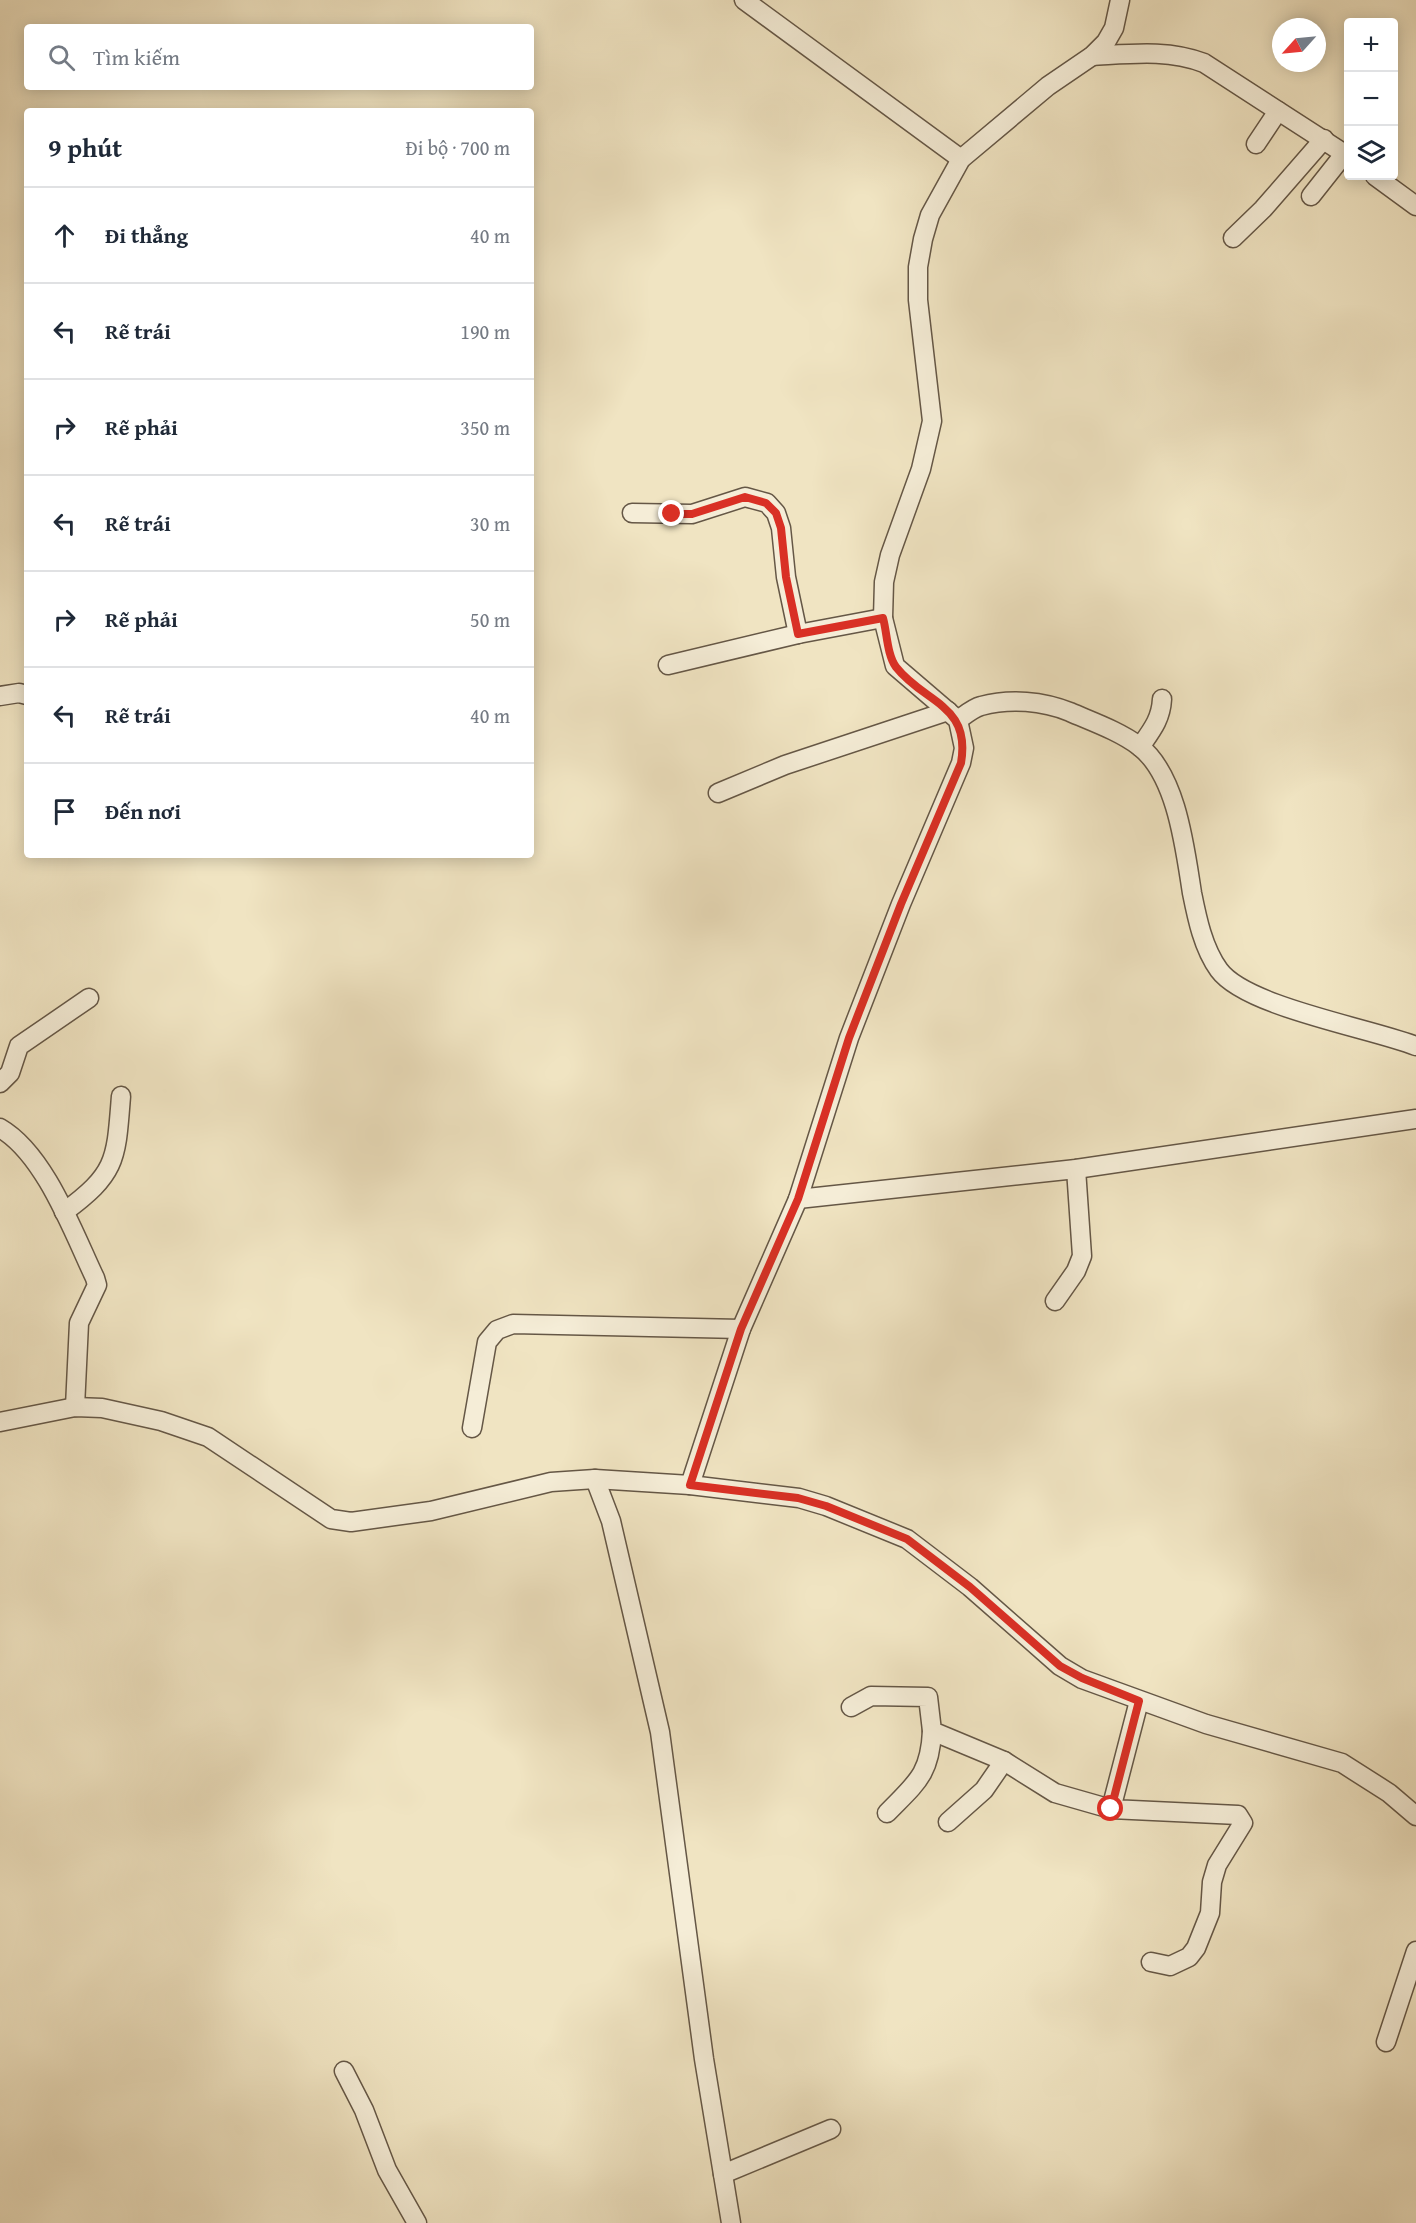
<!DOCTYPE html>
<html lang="vi">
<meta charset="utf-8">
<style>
body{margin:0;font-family:"Gentium Book Plus",serif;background:#f2f2f3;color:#1f2937}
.controls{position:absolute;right:18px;top:18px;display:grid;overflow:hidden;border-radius:6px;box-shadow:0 3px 15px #0003}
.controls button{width:54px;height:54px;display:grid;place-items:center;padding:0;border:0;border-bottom:2px solid #e0e1e3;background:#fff;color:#1f2937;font:30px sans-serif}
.compass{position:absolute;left:1272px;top:18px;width:54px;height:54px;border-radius:50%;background:#fff;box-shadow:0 3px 15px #0003;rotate:243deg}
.stop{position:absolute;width:18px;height:18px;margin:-14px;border:4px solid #d93025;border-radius:50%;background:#fff}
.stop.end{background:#d93025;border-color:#fff;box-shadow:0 2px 6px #0008}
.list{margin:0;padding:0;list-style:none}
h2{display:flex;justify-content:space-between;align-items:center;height:78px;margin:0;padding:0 24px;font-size:26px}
h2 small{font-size:20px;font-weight:400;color:#747a83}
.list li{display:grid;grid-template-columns:39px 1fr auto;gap:18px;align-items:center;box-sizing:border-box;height:96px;padding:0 24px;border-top:2px solid #e0e1e3}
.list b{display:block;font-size:22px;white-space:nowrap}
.list em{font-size:20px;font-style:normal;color:#747a83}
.icon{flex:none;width:33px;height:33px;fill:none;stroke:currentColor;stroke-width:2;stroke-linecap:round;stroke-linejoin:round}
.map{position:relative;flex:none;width:1416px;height:2223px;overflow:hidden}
.search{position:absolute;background:#fff;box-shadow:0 3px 15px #0003;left:24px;top:24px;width:510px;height:66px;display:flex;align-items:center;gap:15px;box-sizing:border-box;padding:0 21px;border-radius:6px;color:#747a83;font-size:22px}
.panel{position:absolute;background:#fff;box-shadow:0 3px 15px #0003;left:24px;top:108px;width:510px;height:750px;border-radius:6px}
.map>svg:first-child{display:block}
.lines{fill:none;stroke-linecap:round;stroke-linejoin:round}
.minor-casing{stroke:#655746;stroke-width:21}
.minor{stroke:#f5edd7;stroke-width:18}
.route{stroke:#d93025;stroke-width:8}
</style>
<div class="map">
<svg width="1416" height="2223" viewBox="0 0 1416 2223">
<rect width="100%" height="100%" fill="#f0e4c2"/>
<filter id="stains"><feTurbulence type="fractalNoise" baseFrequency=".00333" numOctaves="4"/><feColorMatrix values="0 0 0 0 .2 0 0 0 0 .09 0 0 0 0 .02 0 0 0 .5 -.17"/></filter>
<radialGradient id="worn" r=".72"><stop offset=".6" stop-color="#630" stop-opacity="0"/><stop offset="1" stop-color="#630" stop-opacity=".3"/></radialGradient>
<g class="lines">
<defs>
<g id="minor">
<path d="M744,0L961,159"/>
<path d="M1092,56C1130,54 1168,49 1204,63L1348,156"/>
<path d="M1256,144L1278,111"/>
<path d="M1375,176L1416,206"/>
<path d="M1311,196L1345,153"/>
<path d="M1233,238L1263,209L1324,139"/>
<path d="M632,513L692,514L745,497L767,503L776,513L781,528L786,577L798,634"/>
<path d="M668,665L798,634L883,618"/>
<path d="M0,696L19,693L27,695"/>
<path d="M958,720C965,715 973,708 981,706C1010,698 1043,701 1070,712C1093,722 1119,731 1139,746C1177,775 1185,849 1192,893C1197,918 1203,948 1219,970C1246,1007 1370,1028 1416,1046"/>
<path d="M1140,747C1152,730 1161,719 1162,699"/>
<path d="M718,793L785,765L948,711"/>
<path d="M0,1083L10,1073L19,1046L89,998"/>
<path d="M0,1128C45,1154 73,1232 95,1278L97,1285L79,1323L75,1407"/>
<path d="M798,1199L1076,1169L1416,1119"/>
<path d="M64,1212C117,1173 116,1160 121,1096"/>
<path d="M1055,1301L1076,1271L1082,1256L1076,1169"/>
<path d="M0,1422L75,1407L102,1408L161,1421L208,1437L331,1519L351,1522L431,1511L551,1482L595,1479L690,1485L799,1498L826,1506L907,1539L970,1587L1060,1666L1082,1679L1206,1724L1342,1763L1389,1793L1416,1816"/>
<path d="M472,1428L487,1342L497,1330L513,1324L741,1329"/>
<path d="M595,1479L611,1521L660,1732L704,2059L731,2223"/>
<path d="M690,1485L741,1329L798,1199L849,1038L901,904L961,763L964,748L958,720L895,666L883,618L884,582L890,555L921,469L932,421L918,300V267L923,239L930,215L961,159L1048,86L1092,56L1106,42L1114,28L1120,0"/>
<path d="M1139,1701L1111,1809L1238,1815L1243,1823L1217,1865L1212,1882L1210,1913L1196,1948L1189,1957L1170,1966L1151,1962"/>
<path d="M851,1707L871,1696L928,1697L932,1731L1004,1761L1055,1793L1111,1809"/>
<path d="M887,1813C916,1783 930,1775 932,1731"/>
<path d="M948,1822L984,1790L1004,1761"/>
<path d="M1386,2042L1416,1951"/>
<path d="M344,2071L364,2110L387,2170L417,2223"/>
<path d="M723,2174L831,2129"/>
</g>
</defs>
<use href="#minor" class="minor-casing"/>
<use href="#minor" class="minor"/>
</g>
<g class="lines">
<path class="route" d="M672,514H692L745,497L766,503L776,513L781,528L786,577L798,634L883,618C887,632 887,655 896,667C925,704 971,704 961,763L901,904L849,1038L798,1199L741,1329L690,1485L798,1498L826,1506L907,1539L970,1587L1060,1666L1082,1678L1139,1701L1111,1809"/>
</g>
<rect width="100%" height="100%" filter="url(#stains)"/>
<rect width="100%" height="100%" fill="url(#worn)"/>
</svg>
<div class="controls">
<button>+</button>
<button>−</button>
<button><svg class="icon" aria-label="layers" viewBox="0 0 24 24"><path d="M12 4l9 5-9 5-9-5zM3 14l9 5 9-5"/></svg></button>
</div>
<svg class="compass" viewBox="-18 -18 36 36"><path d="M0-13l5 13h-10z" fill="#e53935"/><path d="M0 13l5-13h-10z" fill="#747a83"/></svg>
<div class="stop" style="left:1111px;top:1809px"></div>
<div class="stop end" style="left:672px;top:514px"></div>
<div class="search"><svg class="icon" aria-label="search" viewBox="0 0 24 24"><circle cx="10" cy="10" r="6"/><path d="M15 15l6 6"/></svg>Tìm kiếm</div>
<section class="panel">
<h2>9 phút<small>Đi bộ · 700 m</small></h2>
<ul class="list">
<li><svg class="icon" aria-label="ahead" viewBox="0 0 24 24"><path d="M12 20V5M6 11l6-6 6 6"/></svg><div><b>Đi thẳng</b></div><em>40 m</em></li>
<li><svg class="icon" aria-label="left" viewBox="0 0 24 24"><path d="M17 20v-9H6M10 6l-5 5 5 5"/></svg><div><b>Rẽ trái</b></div><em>190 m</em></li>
<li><svg class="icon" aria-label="right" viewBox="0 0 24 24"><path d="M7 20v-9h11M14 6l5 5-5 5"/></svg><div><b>Rẽ phải</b></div><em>350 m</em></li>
<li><svg class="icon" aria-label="left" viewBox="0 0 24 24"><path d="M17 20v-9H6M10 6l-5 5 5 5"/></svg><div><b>Rẽ trái</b></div><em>30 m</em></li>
<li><svg class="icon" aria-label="right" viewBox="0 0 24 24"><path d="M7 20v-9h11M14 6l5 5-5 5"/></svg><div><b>Rẽ phải</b></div><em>50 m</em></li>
<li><svg class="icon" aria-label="left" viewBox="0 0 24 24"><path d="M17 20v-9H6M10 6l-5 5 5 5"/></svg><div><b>Rẽ trái</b></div><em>40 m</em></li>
<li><svg class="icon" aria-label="arrive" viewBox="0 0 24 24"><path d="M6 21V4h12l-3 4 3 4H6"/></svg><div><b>Đến nơi</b></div></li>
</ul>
</section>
</div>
